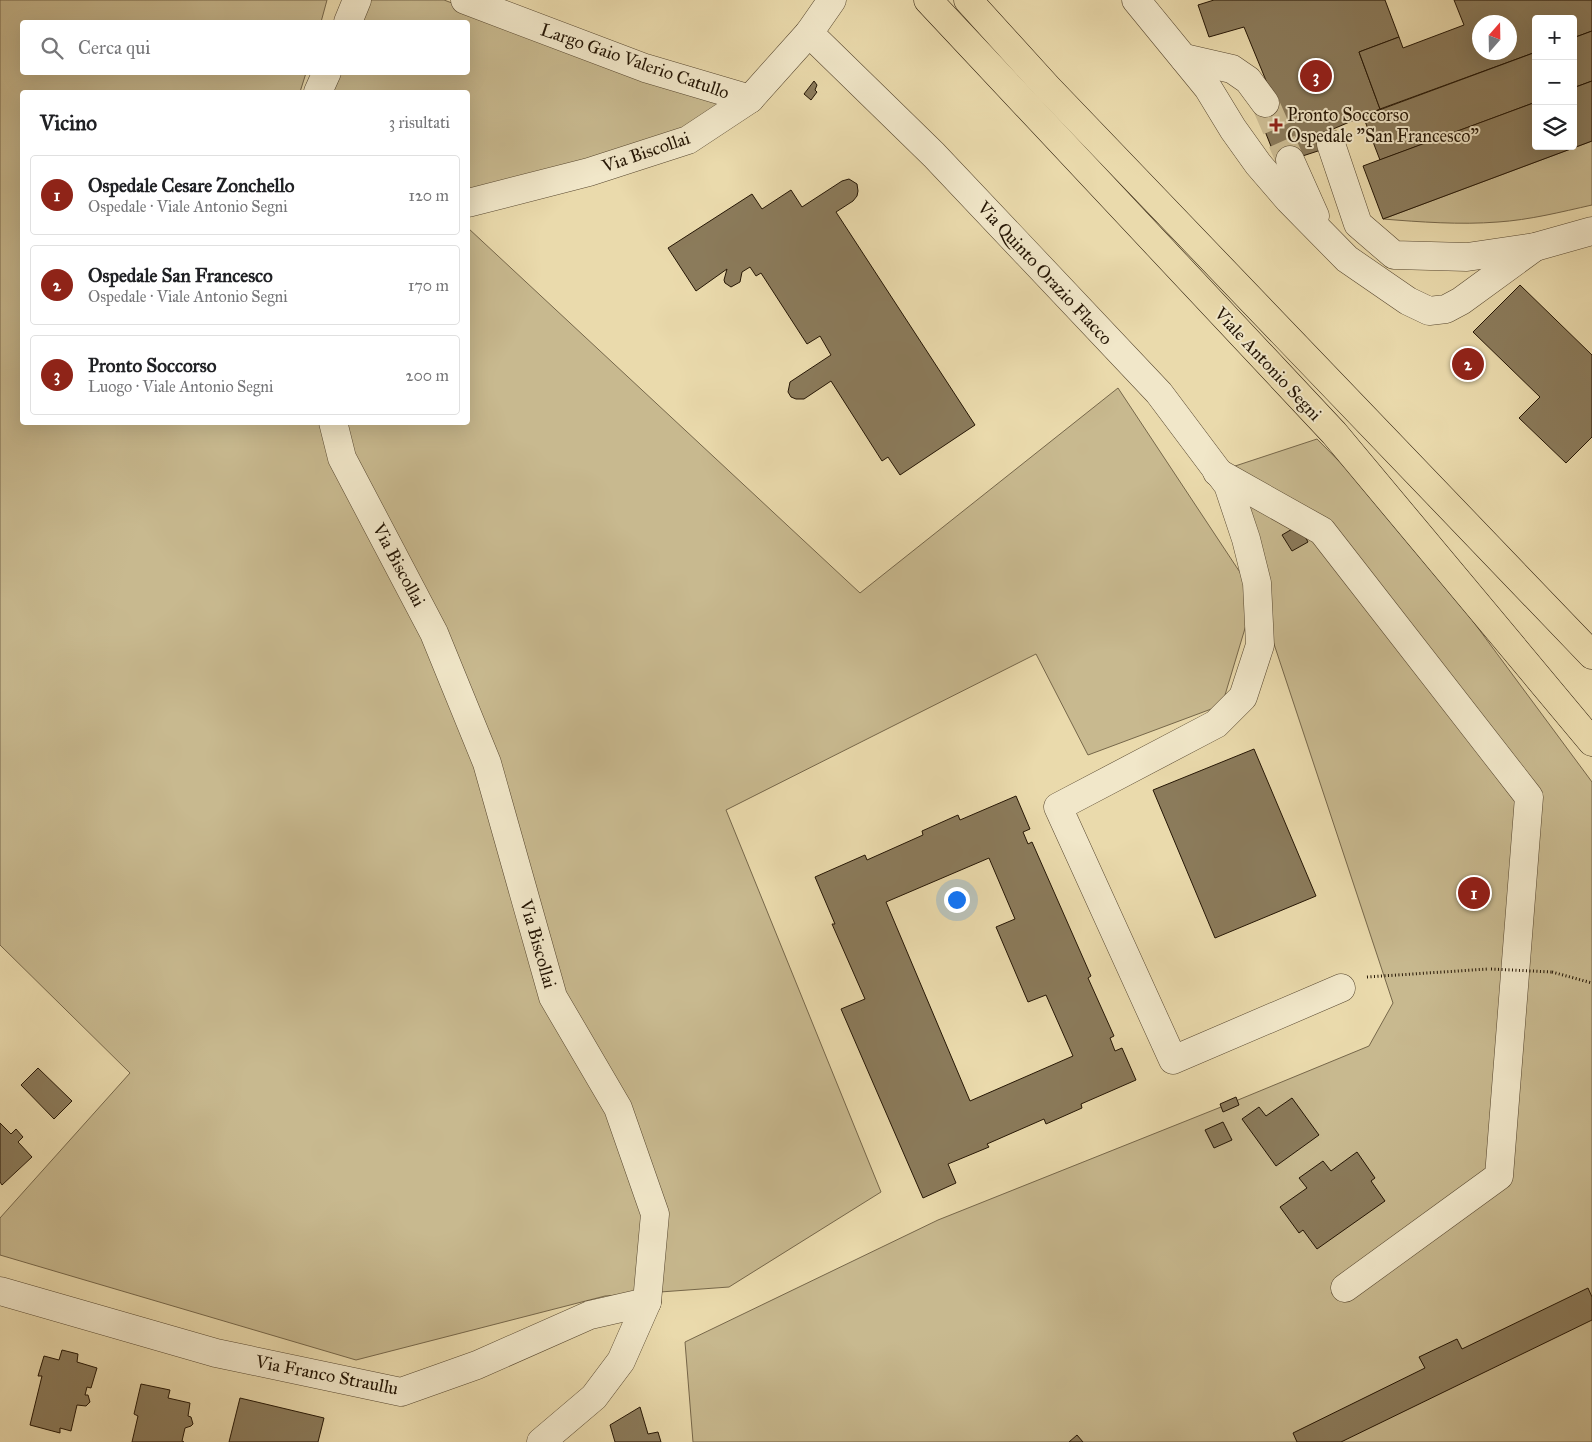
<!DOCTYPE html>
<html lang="it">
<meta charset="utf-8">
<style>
body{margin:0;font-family:"IM FELL Great Primer",serif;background:#f2f2f2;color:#202124}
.controls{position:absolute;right:15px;top:15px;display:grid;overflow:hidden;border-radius:5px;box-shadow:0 5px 20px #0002}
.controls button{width:45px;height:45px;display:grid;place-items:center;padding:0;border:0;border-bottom:1px solid #e0e0e0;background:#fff;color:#202124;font:25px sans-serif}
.compass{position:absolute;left:1472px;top:15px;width:45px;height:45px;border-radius:50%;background:#fff;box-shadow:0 5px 20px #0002;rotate:20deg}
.you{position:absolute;left:956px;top:899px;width:18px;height:18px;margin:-12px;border:4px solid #fff;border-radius:50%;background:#1a73e8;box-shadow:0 0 0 8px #1a73e833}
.badge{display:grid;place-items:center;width:32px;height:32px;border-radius:50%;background:#8f2418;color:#fff;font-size:16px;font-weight:700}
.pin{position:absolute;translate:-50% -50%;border:2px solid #fff;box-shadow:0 1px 5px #0006}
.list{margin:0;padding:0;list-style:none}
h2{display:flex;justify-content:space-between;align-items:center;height:65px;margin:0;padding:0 20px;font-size:21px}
h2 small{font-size:16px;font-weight:400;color:#757577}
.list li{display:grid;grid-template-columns:32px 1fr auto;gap:15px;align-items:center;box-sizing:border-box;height:80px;margin:0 10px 10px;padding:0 10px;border:1px solid #e0e0e0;border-radius:5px}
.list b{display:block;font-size:19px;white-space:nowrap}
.list p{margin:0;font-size:16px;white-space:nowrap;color:#757577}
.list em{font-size:16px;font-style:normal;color:#757577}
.icon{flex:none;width:28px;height:28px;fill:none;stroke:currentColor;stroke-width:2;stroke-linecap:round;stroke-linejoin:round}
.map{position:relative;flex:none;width:1592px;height:1442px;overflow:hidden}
.search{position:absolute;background:#fff;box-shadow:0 5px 20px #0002;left:20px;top:20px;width:450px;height:55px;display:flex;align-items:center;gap:12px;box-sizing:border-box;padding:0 18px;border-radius:5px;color:#757577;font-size:19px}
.panel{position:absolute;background:#fff;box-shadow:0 5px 20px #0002;left:20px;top:90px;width:450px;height:335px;border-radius:5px}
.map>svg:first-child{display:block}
.green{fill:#c8b98f;stroke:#76674a}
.building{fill:#8b7b5b;stroke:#241504;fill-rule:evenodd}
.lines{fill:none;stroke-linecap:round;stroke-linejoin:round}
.minor-tunnel{stroke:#ccbc93;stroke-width:28;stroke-dasharray:28 14;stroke-linecap:butt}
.minor-casing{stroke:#56462e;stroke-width:29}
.major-casing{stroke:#241504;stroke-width:29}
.path{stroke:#241504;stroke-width:3;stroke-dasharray:1 2.5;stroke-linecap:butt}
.minor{stroke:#f1e7c9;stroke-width:28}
.major{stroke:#eadaac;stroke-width:28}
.path-bridge{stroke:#241504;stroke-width:3;stroke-dasharray:1 2.5;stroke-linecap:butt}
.poi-dot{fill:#8f2418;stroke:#f1e7c9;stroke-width:2}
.labels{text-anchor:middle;stroke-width:4;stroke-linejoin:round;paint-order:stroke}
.street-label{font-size:18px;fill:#241504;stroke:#f1e7c9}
.poi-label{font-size:18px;fill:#241504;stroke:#f1e7c9;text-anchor:start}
</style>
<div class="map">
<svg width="1592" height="1442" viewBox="0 0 1592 1442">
<rect width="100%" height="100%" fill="#eadaac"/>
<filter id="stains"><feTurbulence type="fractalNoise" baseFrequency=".004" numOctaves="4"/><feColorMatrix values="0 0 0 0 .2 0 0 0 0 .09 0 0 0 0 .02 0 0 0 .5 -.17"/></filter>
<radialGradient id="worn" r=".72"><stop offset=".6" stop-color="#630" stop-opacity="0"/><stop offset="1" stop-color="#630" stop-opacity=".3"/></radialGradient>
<g class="green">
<path d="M0,0H327L321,22H22V72L306,73L300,92H22V422H468V228L860,593L1118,388L1255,595L1222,705L1088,755L1036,654L726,810L881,1192L729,1287L605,1296L356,1360L0,1255V1218L130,1073L0,945Z"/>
<path d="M366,0H444L548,39L735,95L688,140L468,200V92H326L335,73L468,72V22H356Z"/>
<path d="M1592,141V205C1561,212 1529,220 1498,222C1460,225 1420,222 1383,219Z"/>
<path d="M1317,439L1401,524L1592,782V1442H693L685,1342L938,1220L1221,1107L1369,1046L1393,1003L1217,472Z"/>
</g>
<g class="building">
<path d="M1214,0H1385L1399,37L1359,52L1380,109L1319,135L1324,149L1278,164L1255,106L1274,100L1244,27L1209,37L1198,5Z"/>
<path d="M1454,0H1592V31L1573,38V19H1536V52L1380,109L1359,52L1399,37L1403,48L1464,25ZM1480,22H1510V52H1480Z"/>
<path d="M1592,31V81L1573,88V38Z"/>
<path d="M1536,52V102L1380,160L1363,116Z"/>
<path d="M814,81L817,85L815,90L817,92L811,100L804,94Z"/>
<path d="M1592,81V141L1383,219L1363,166L1536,102V146H1573V88Z"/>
<path d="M849,179L857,184L858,191L857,196L853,201L836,212L975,425L900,475L888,457L882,461L831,381L804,399H796L791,397L788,392L790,382L831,355L820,336L807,344L761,273L756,276L750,267L742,272L740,282L731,287L725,283L724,280L727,269L696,291L668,248L752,194L762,209L791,190L802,207L842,181Z"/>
<path d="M1520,285L1592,355V437L1566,463L1519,418L1540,397L1473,332Z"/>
<path d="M1299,525L1308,542L1292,551L1282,535Z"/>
<path d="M1254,749L1316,896L1215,938L1153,790Z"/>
<path d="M1016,796L1030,829L1023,832L1028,844L1032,842L1091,976L1088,978L1114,1036L1110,1038L1115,1051L1122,1048L1136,1080L1081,1104L1082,1108L1046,1124L1044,1119L987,1144L989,1147L948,1164L956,1183L923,1198L841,1009L865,999L832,924H835L815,877L865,855L867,860L923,835L922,831L958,815L960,820ZM989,858L1015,919L996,927L1028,1002L1046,995L1073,1056L970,1101L886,902Z"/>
<path d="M38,1068L72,1101L54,1119L21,1085Z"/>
<path d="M1236,1097L1239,1105L1223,1112L1220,1104Z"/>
<path d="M1292,1098L1319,1135L1276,1166L1242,1119L1259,1107L1266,1116Z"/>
<path d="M1223,1122L1232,1140L1214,1148L1205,1130Z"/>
<path d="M0,1123L11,1134L16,1129L23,1137L18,1142L32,1157L2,1185L0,1182Z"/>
<path d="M1357,1152L1375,1178L1371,1181L1385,1201L1317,1249L1303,1230L1299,1233L1280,1207L1307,1188L1299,1178L1323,1161L1331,1171Z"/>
<path d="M1588,1288L1592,1297V1320L1341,1442H1297L1293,1433L1425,1368L1419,1357L1457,1339L1462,1349Z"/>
<path d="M62,1350L78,1354L77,1362L97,1368L91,1388L87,1387L85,1395H88L90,1402L86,1406L77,1405L71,1431L60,1428V1433L30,1425L42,1376H38L44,1356L59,1360Z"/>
<path d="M141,1384L170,1390L168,1398L190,1403L188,1416L191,1417L193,1424L191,1426L185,1428L182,1441L184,1442H132L138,1416L134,1414Z"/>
<path d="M240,1398L324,1418L318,1442H229Z"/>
<path d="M640,1407L648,1434L658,1432L661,1442H615L610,1425Z"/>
<path d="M1077,1435L1083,1442H1069Z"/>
</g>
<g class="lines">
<path class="minor-tunnel" d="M1265,103L1290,160"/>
<defs>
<g id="minor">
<path d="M465,0L645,68L750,99"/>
<path d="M1136,0L1208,88L1233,129L1258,164L1289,200L1347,259L1408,301L1429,311L1446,309L1461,301L1535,247"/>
<path d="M348,22L357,0"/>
<path d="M809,33L934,155L1159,393L1228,485L1246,539L1257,583L1260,645L1243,697L1216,724L1058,807L1173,1060L1341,988"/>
<path d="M1184,58L1232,69L1248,80L1265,103"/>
<path d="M318,92L327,72"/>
<path d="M1331,144L1358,224L1394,255L1467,257L1535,247L1592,231"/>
<path d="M1290,160L1315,216"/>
<path d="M468,203L589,172L688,140L750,99L809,33L832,0"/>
<path d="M333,422L342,458L434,633L487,763L553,997L618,1108L655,1214L647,1302L621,1361L594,1397L541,1442"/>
<path d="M1217,472L1322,531L1529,797L1499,1176L1345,1288"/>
<path d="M0,1291L216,1353L401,1392L477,1365L590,1315L647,1302"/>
</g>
<g id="major">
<path d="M928,0L1334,433L1592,742"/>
<path d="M968,0L1047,87L1592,655"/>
</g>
</defs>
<use href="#minor" class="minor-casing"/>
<use href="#major" class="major-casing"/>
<g class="path">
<path d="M1552,972L1592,983"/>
<path d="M1367,977L1488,969"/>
</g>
<use href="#minor" class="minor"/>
<use href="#major" class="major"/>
<path class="path-bridge" d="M1491,969L1552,972"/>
</g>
<path class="poi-dot" d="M1273.5 117.5h5v5h5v5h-5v5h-5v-5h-5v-5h5z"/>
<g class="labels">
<g class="street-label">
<text transform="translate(635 61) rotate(19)" y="6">Largo Gaio Valerio Catullo</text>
<text transform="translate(646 152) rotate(-19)" y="6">Via Biscollai</text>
<text transform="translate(1045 273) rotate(47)" y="6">Via Quinto Orazio Flacco</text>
<text transform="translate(1268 364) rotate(47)" y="6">Viale Antonio Segni</text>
<text transform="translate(399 565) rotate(62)" y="6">Via Biscollai</text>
<text transform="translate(538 944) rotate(74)" y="6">Via Biscollai</text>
<text transform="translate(327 1375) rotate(11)" y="6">Via Franco Straullu</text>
</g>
<g class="poi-label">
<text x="1287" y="121">Pronto Soccorso<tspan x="1287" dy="21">Ospedale "San Francesco"</tspan></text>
</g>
</g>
<rect width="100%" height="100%" filter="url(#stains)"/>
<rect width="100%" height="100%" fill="url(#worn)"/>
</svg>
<div class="controls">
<button>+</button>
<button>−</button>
<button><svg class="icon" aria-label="layers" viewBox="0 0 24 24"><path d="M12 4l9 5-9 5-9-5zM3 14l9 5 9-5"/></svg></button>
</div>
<svg class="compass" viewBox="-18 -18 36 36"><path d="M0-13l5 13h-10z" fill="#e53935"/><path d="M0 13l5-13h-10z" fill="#757577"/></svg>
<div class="you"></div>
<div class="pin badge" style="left:1474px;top:893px">1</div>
<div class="pin badge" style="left:1468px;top:364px">2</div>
<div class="pin badge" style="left:1316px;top:76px">3</div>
<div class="search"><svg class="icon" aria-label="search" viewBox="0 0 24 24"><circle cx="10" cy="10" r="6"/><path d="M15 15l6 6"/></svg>Cerca qui</div>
<section class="panel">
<h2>Vicino<small>3 risultati</small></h2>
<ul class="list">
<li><span class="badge">1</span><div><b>Ospedale Cesare Zonchello</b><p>Ospedale · Viale Antonio Segni</p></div><em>120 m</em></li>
<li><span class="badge">2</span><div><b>Ospedale San Francesco</b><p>Ospedale · Viale Antonio Segni</p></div><em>170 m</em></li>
<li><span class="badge">3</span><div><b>Pronto Soccorso</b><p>Luogo · Viale Antonio Segni</p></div><em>200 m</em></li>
</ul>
</section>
</div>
